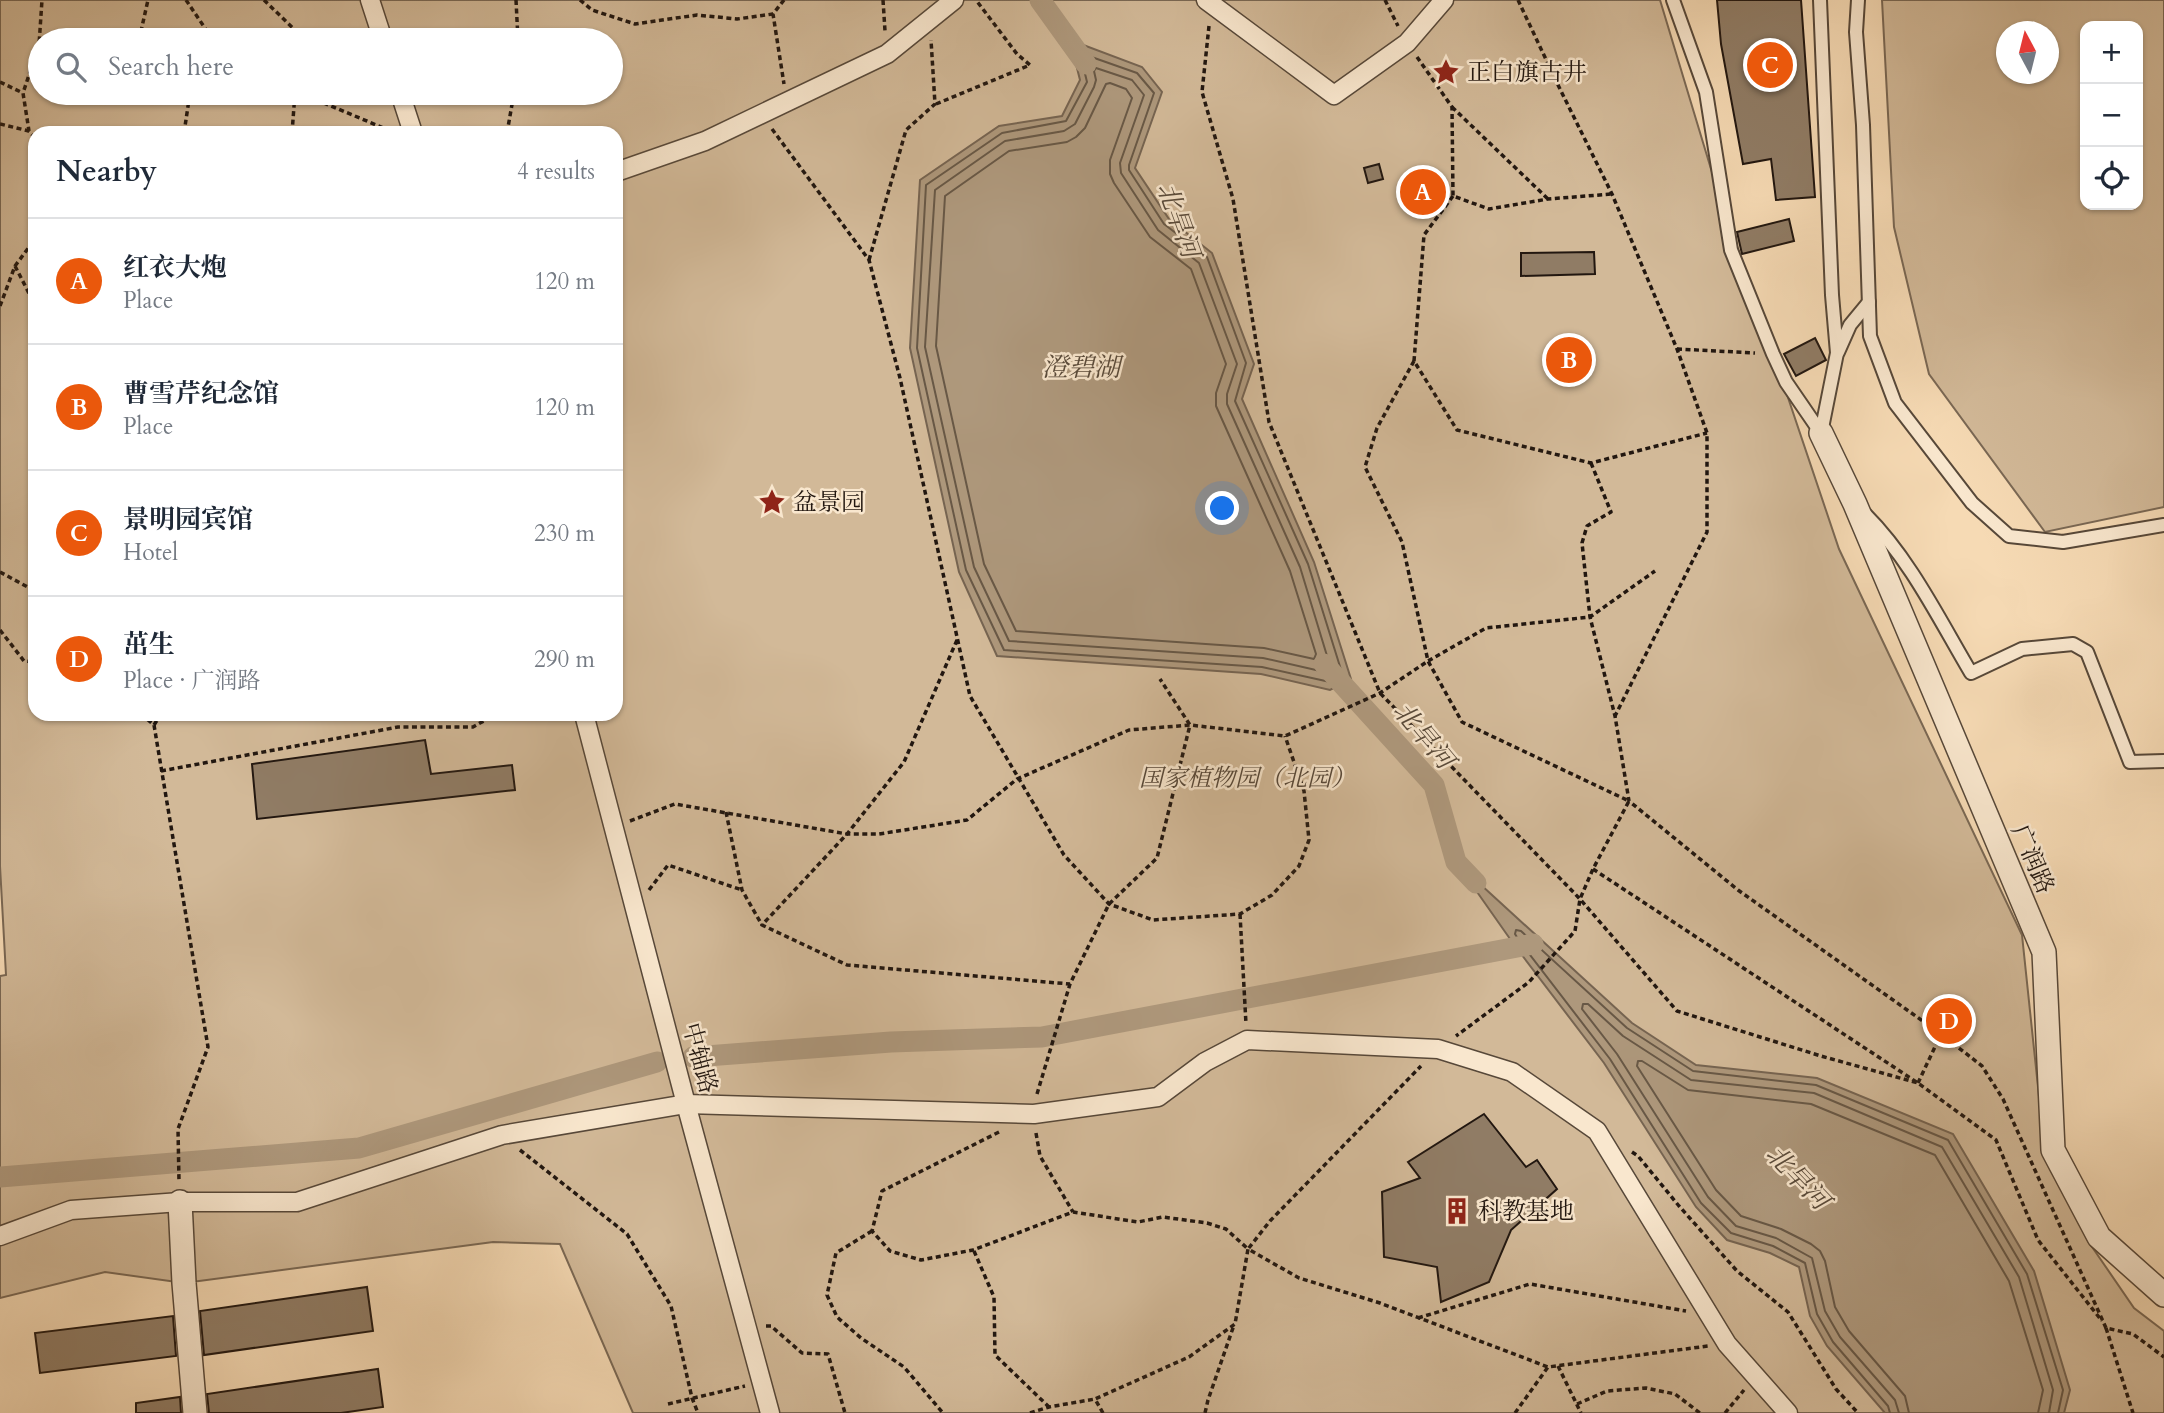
<!DOCTYPE html>
<meta charset="utf-8">
<style>
body{margin:0;font-family:Cardo,"Noto Serif SC",serif;background:#f2f2f3;color:#1f2937}
.controls{position:absolute;right:21px;top:21px;display:grid;overflow:hidden;border-radius:14px;box-shadow:0 2px 5px #0004}
.controls button{width:63px;height:63px;display:grid;place-items:center;padding:0;border:0;border-bottom:2px solid #e0e1e3;background:#fff;color:#1f2937;font:35px sans-serif}
.compass{position:absolute;left:1996px;top:21px;width:63px;height:63px;border-radius:50%;background:#fff;box-shadow:0 2px 5px #0004;rotate:353deg}
.you{position:absolute;left:1223px;top:509px;width:24px;height:24px;margin:-18px;border:5px solid #fff;border-radius:50%;background:#1a73e8;box-shadow:0 0 0 10px #1a73e833}
.badge{display:grid;place-items:center;width:46px;height:46px;border-radius:50%;background:#ea580c;color:#fff;font-size:23px;font-weight:700}
.pin{position:absolute;translate:-50% -50%;border:4px solid #fff;box-shadow:0 2px 7px #0006}
.list{margin:0;padding:0;list-style:none}
h2{display:flex;justify-content:space-between;align-items:center;height:91px;margin:0;padding:0 28px;font-size:30px}
h2 small{font-size:23px;font-weight:400;color:#747a83}
.list li{display:grid;grid-template-columns:46px 1fr auto;gap:21px;align-items:center;box-sizing:border-box;height:126px;padding:0 28px;border-top:2px solid #e0e1e3}
.list b{display:block;font-size:26px;white-space:nowrap}
.list p{margin:0;font-size:23px;white-space:nowrap;color:#747a83}
.list em{font-size:23px;font-style:normal;color:#747a83}
.icon{flex:none;width:38px;height:38px;fill:none;stroke:currentColor;stroke-width:2;stroke-linecap:round;stroke-linejoin:round}
.map{position:relative;flex:none;width:2164px;height:1413px;overflow:hidden}
.search{position:absolute;background:#fff;box-shadow:0 2px 5px #0004;left:28px;top:28px;width:595px;height:77px;display:flex;align-items:center;gap:18px;box-sizing:border-box;padding:0 24px;border-radius:38px;color:#747a83;font-size:26px}
.panel{position:absolute;background:#fff;box-shadow:0 2px 5px #0004;left:28px;top:126px;width:595px;height:595px;border-radius:21px}
.map>svg:first-child{display:block}
.green{fill:#d2b998;stroke:#7a6854;stroke-width:2;fill-rule:evenodd}
.water{fill:#ae987c;stroke:#766451;stroke-width:2}
.lines{fill:none;stroke-linecap:round;stroke-linejoin:round}
.shore{stroke:#685846;stroke-width:2}
.canal{stroke:#ae987c;stroke-width:21}
.building{fill:#907c65;stroke:#221710;stroke-width:2}
.service-casing{stroke:#574839;stroke-width:16}
.pedestrian-casing{stroke:#574839;stroke-width:21}
.minor-casing{stroke:#574839;stroke-width:26}
.path{stroke:#221710;stroke-width:3.5;stroke-dasharray:5 3.5;stroke-linecap:butt}
.service{stroke:#f9e7ce;stroke-width:12}
.pedestrian{stroke:#f9e7ce;stroke-width:18}
.minor{stroke:#f9e7ce;stroke-width:23}
.labels{text-anchor:middle;stroke-width:5;stroke-linejoin:round;paint-order:stroke}
.poi-label{font-size:24px;fill:#221710;stroke:#f9e7ce;text-anchor:start}
.park-label{font-size:24px;font-style:italic;fill:#574839;stroke:#f9e7ce}
.street-label{font-size:24px;fill:#221710;stroke:#f9e7ce}
.water-label{font-size:26px;font-style:italic;fill:#5a4b3b;stroke:#f9e7ce}
</style>
<div class="map">
<svg width="2164" height="1413" viewBox="0 0 2164 1413">
<rect width="100%" height="100%" fill="#f6dab4"/>
<filter id="stains"><feTurbulence type="fractalNoise" baseFrequency=".00286" numOctaves="4"/><feColorMatrix values="0 0 0 0 .2 0 0 0 0 .09 0 0 0 0 .02 0 0 0 .5 -.17"/></filter>
<radialGradient id="worn" r=".72"><stop offset=".6" stop-color="#630" stop-opacity="0"/><stop offset="1" stop-color="#630" stop-opacity=".3"/></radialGradient>
<g class="green">
<path d="M0,0H1660L1711,169L1839,549L2022,935L2044,1144L2088,1241L2134,1308L2164,1331V1413H633L560,1244L493,1242L184,1283L105,1272L0,1298V976L6,975L0,866ZM40,40H611V93H40ZM35,133H616V714H35Z"/>
<path d="M1882,0H2164V507L2045,532L1929,374L1894,227ZM2085,26H2138V205H2085ZM2007,32H2048V74H2007Z"/>
</g>
<g class="water">
<path d="M1070,40L1142,67L1162,92L1135,168L1169,219L1212,253L1254,364L1242,399L1314,562L1351,679L1330,690L1261,674L997,656L959,572L910,348L920,180L999,126L1062,116L1080,80Z"/>
<path d="M1456,862L1632,1023L1696,1065L1817,1078L1953,1134L2034,1271L2070,1390L2064,1413H1885L1827,1346L1810,1316L1799,1267L1770,1253L1727,1240L1696,1207L1604,1063L1515,946Z"/>
</g>
<g class="lines">
<g class="shore">
<path d="M1083,54L1137,73L1154,93L1129,165V170L1164,224L1207,257L1246,363L1235,401L1308,564L1342,673L1341,677L1330,682L1262,667L1004,650L966,570L917,348L926,185L1002,133L1066,121L1087,82L1081,57Z"/>
<path d="M1096,68L1132,80L1144,95L1120,163L1121,173L1158,230L1199,263L1237,364L1227,394V404L1300,567L1331,669L1329,673L1263,658L1009,641L974,567L925,347L935,190L1005,141L1064,131L1075,124L1094,87L1096,80L1094,71Z"/>
<path d="M1110,83L1126,89L1132,98L1110,160V174L1114,183L1150,237L1191,269L1226,364L1216,393V406L1290,571L1316,654L1314,659L1264,648L1016,631L984,564L936,346L945,196L1009,151L1067,142L1076,137L1085,128L1106,84Z"/>
<path d="M1890,1413L1888,1406L1833,1342L1817,1314L1805,1263L1773,1246L1731,1233L1701,1203L1610,1059L1520,942L1515,934L1516,930L1521,931L1627,1028L1693,1071L1816,1085L1948,1140L2027,1274L2063,1390L2058,1413"/>
<path d="M1899,1413L1895,1400L1840,1337L1825,1311L1812,1258L1776,1238L1736,1226L1708,1197L1617,1054L1582,1009L1583,1004H1588L1623,1036L1691,1080L1814,1093L1942,1147L2019,1277L2053,1390L2049,1413"/>
<path d="M1909,1413L1905,1396L1849,1331L1835,1307L1825,1261L1820,1251L1811,1244L1781,1229L1741,1216L1716,1190L1637,1066L1638,1061H1642L1688,1090L1811,1104L1935,1155L2009,1281L2043,1390L2038,1413"/>
</g>
<g class="canal">
<path d="M1040,0L1086,64"/>
<path d="M1324,664L1434,785L1456,862L1476,883"/>
<path d="M693,1057L891,1042L1042,1037L1533,944"/>
<path d="M0,1177L359,1148L657,1062"/>
</g>
</g>
<g class="building">
<path d="M1717,0H1801L1815,197L1776,200L1771,159L1743,164L1721,44Z"/>
<path d="M1379,164L1383,179L1368,183L1364,168Z"/>
<path d="M1789,219L1794,241L1742,254L1737,232Z"/>
<path d="M1594,252L1595,274L1521,276V253Z"/>
<path d="M1815,338L1826,360L1796,376L1784,354Z"/>
<path d="M425,740L431,774L512,765L515,790L257,819L252,764Z"/>
<path d="M1484,1114L1526,1167L1537,1160L1557,1189L1511,1230L1489,1282L1441,1302L1437,1267L1384,1257L1382,1192L1420,1178L1408,1162Z"/>
<path d="M367,1287L373,1331L204,1355L200,1311Z"/>
<path d="M173,1316L176,1356L40,1373L35,1333Z"/>
<path d="M378,1369L383,1407L341,1413H209L207,1394Z"/>
<path d="M180,1397L181,1413H136V1403Z"/>
</g>
<g class="lines">
<defs>
<g id="service">
<path d="M1673,0L1706,92L1731,250L1773,354L1786,382L1821,433"/>
<path d="M1820,0L1832,295L1837,353L1821,433"/>
<path d="M1858,0L1856,32L1863,125L1870,336L1895,403L1972,503L2009,536L2063,542L2164,525"/>
<path d="M1838,352L1850,325L1869,302"/>
<path d="M1865,514C1910,559 1939,619 1971,673L2022,649L2073,644L2087,652L2130,762L2164,761"/>
</g>
<g id="pedestrian">
<path d="M370,0L383,40"/>
<path d="M1206,0L1334,95L1407,43L1444,0"/>
<path d="M400,93L413,133"/>
<path d="M616,172L705,141L887,54L954,0"/>
<path d="M584,714L686,1104L770,1413"/>
<path d="M0,1236L71,1210L180,1202H297L502,1135L686,1104L1034,1114L1158,1097L1205,1062L1247,1040L1438,1049L1512,1072L1597,1131L1727,1344L1788,1413"/>
</g>
<g id="minor">
<path d="M1821,433L1855,504L2044,952L2053,1150L2099,1237L2164,1295"/>
<path d="M180,1202L184,1283L195,1413"/>
</g>
</defs>
<use href="#service" class="service-casing"/>
<use href="#pedestrian" class="pedestrian-casing"/>
<use href="#minor" class="minor-casing"/>
<g class="path">
<path d="M186,0L213,40"/>
<path d="M264,0L296,31L297,40"/>
<path d="M516,0L518,40"/>
<path d="M580,0L592,10L635,24L697,15L737,19L773,14"/>
<path d="M784,0L773,14L784,84"/>
<path d="M883,0L885,31"/>
<path d="M1385,0L1398,26"/>
<path d="M1518,0L1558,85L1612,194L1677,349L1707,433V532L1615,716"/>
<path d="M1209,26L1202,92L1233,199L1269,422L1380,693L1580,899L1677,1011L1821,1056L1918,1083"/>
<path d="M139,40L148,0"/>
<path d="M1417,57L1452,107L1453,196L1489,209L1548,199L1612,194"/>
<path d="M0,82L23,93"/>
<path d="M300,93L393,132"/>
<path d="M936,104L1030,65L1017,54L976,0"/>
<path d="M1452,107L1548,199"/>
<path d="M0,124L29,131"/>
<path d="M772,129L869,260L900,378L970,696L1064,855L1109,904L1153,920L1240,914L1272,895L1299,866L1309,840L1304,791L1285,736"/>
<path d="M184,133L190,93"/>
<path d="M292,133L295,93"/>
<path d="M507,133L514,93"/>
<path d="M35,138L29,131L23,93L39,45L42,0"/>
<path d="M1453,196L1424,235L1414,361L1457,430L1591,463L1707,433"/>
<path d="M869,260L906,130L935,104L931,40"/>
<path d="M15,266L35,305"/>
<path d="M0,306L15,266L35,239"/>
<path d="M1677,349L1755,353"/>
<path d="M1414,361L1377,428L1365,467L1402,542L1428,661L1486,628L1590,617L1655,571"/>
<path d="M1591,463L1611,512L1587,526L1582,543L1590,617L1615,716L1629,801L1738,890L1941,1034L1982,1066L2003,1099L2106,1328L2133,1334L2164,1357"/>
<path d="M0,572L35,591"/>
<path d="M0,630L24,661L35,662"/>
<path d="M957,640L904,762L847,834L762,925L847,965L1070,984"/>
<path d="M141,714L154,725L208,1047L178,1129L179,1182"/>
<path d="M154,725L161,714"/>
<path d="M161,771L398,727H473L496,714"/>
<path d="M726,812L742,890L762,925"/>
<path d="M630,821L675,804L847,834H879L967,820L1017,779L1129,730L1190,725L1285,736L1380,693L1428,661L1462,722L1629,801L1593,869L1580,899L1575,931L1529,982L1456,1036"/>
<path d="M1593,869L1918,1083L1996,1140L2038,1240L2102,1321"/>
<path d="M649,890L668,865L742,890"/>
<path d="M1240,914L1246,1024"/>
<path d="M1918,1083L1941,1034"/>
<path d="M1037,1094L1070,984L1109,904L1157,858L1190,725L1160,679"/>
<path d="M999,1132L882,1191L872,1231L890,1251L921,1260L973,1250L1073,1212L1138,1222L1163,1217L1207,1223L1226,1229L1248,1249L1270,1221L1421,1066"/>
<path d="M1036,1133L1040,1156L1073,1212"/>
<path d="M520,1150L627,1234L671,1306L692,1398L698,1413"/>
<path d="M1632,1152L1638,1156L1679,1206L1737,1271L1788,1312L1836,1389L1858,1413"/>
<path d="M872,1231L836,1253L827,1295L837,1317L861,1338L904,1367L943,1413"/>
<path d="M974,1251L994,1297L995,1355L1049,1407"/>
<path d="M1418,1318L1530,1284L1686,1311"/>
<path d="M766,1326H771L802,1353L828,1354L845,1413"/>
<path d="M2106,1328L2133,1413"/>
<path d="M1558,1366L1581,1413"/>
<path d="M668,1404L745,1386"/>
<path d="M1577,1404L1607,1391L1646,1388L1675,1394L1700,1413"/>
<path d="M1030,1413L1049,1407L1095,1399"/>
<path d="M1103,1413L1095,1399L1189,1357L1235,1324L1248,1249L1299,1278L1380,1303L1548,1367L1708,1346"/>
<path d="M1205,1413L1208,1400L1234,1325"/>
<path d="M1515,1413L1548,1367"/>
<path d="M1725,1413L1744,1390"/>
</g>
<use href="#service" class="service"/>
<use href="#pedestrian" class="pedestrian"/>
<use href="#minor" class="minor"/>
</g>
<defs>
<symbol id="sight-bare" viewBox="-9 -9 18 18"><path d="M0-6L1.8-2.2L6-1.7L2.9 1.2L3.7 5.4L0 3.3L-3.7 5.4L-2.9 1.2L-6-1.7L-1.8-2.2Z" fill="#8f2418" stroke="#f9e7ce" stroke-width="2.5" paint-order="stroke"/></symbol>
<symbol id="building-bare" viewBox="-9 -9 18 18"><path d="M-4-6H4V6H1V3H-1V6H-4ZM-2.5-4.3h1.7v1.8h-1.7ZM.8-4.3h1.7v1.8H.8ZM-2.5-1h1.7V.8h-1.7ZM.8-1h1.7V.8H.8Z" fill="#8f2418" stroke="#f9e7ce" stroke-width="2.5" paint-order="stroke"/></symbol>
</defs>
<g fill-rule="evenodd">
<use href="#sight-bare" x="1427" y="53" width="38" height="38"/>
<use href="#sight-bare" x="753" y="483" width="38" height="38"/>
<use href="#building-bare" x="1438" y="1192" width="38" height="38"/>
</g>
<g class="labels">
<g class="poi-label">
<text x="1467" y="80">正白旗古井</text>
<text x="793" y="510">盆景园</text>
<text x="1478" y="1219">科教基地</text>
</g>
<g class="park-label">
<text x="1247" y="786">国家植物园（北园）</text>
</g>
<g class="street-label">
<text transform="translate(2033 859) rotate(67)" y="8">广润路</text>
<text transform="translate(700 1058) rotate(75)" y="8">中轴路</text>
</g>
<g class="water-label">
<text transform="translate(1179 220) rotate(70)" y="9">北旱河</text>
<text x="1081" y="376">澄碧湖</text>
<text transform="translate(1424 735) rotate(50)" y="9">北旱河</text>
<text transform="translate(1798 1177) rotate(46)" y="9">北旱河</text>
</g>
</g>
<rect width="100%" height="100%" filter="url(#stains)"/>
<rect width="100%" height="100%" fill="url(#worn)"/>
</svg>
<div class="controls">
<button>+</button>
<button>−</button>
<button><svg class="icon" aria-label="locate" viewBox="0 0 24 24"><circle cx="12" cy="12" r="6"/><path d="M12 2v4M12 18v4M2 12h4M18 12h4"/></svg></button>
</div>
<svg class="compass" viewBox="-18 -18 36 36"><path d="M0-13l5 13h-10z" fill="#e53935"/><path d="M0 13l5-13h-10z" fill="#747a83"/></svg>
<div class="you"></div>
<div class="pin badge" style="left:1423px;top:192px">A</div>
<div class="pin badge" style="left:1569px;top:360px">B</div>
<div class="pin badge" style="left:1770px;top:65px">C</div>
<div class="pin badge" style="left:1949px;top:1021px">D</div>
<div class="search"><svg class="icon" aria-label="search" viewBox="0 0 24 24"><circle cx="10" cy="10" r="6"/><path d="M15 15l6 6"/></svg>Search here</div>
<section class="panel">
<h2>Nearby<small>4 results</small></h2>
<ul class="list">
<li><span class="badge">A</span><div><b>红衣大炮</b><p>Place</p></div><em>120 m</em></li>
<li><span class="badge">B</span><div><b>曹雪芹纪念馆</b><p>Place</p></div><em>120 m</em></li>
<li><span class="badge">C</span><div><b>景明园宾馆</b><p>Hotel</p></div><em>230 m</em></li>
<li><span class="badge">D</span><div><b>茁生</b><p>Place · 广润路</p></div><em>290 m</em></li>
</ul>
</section>
</div>
